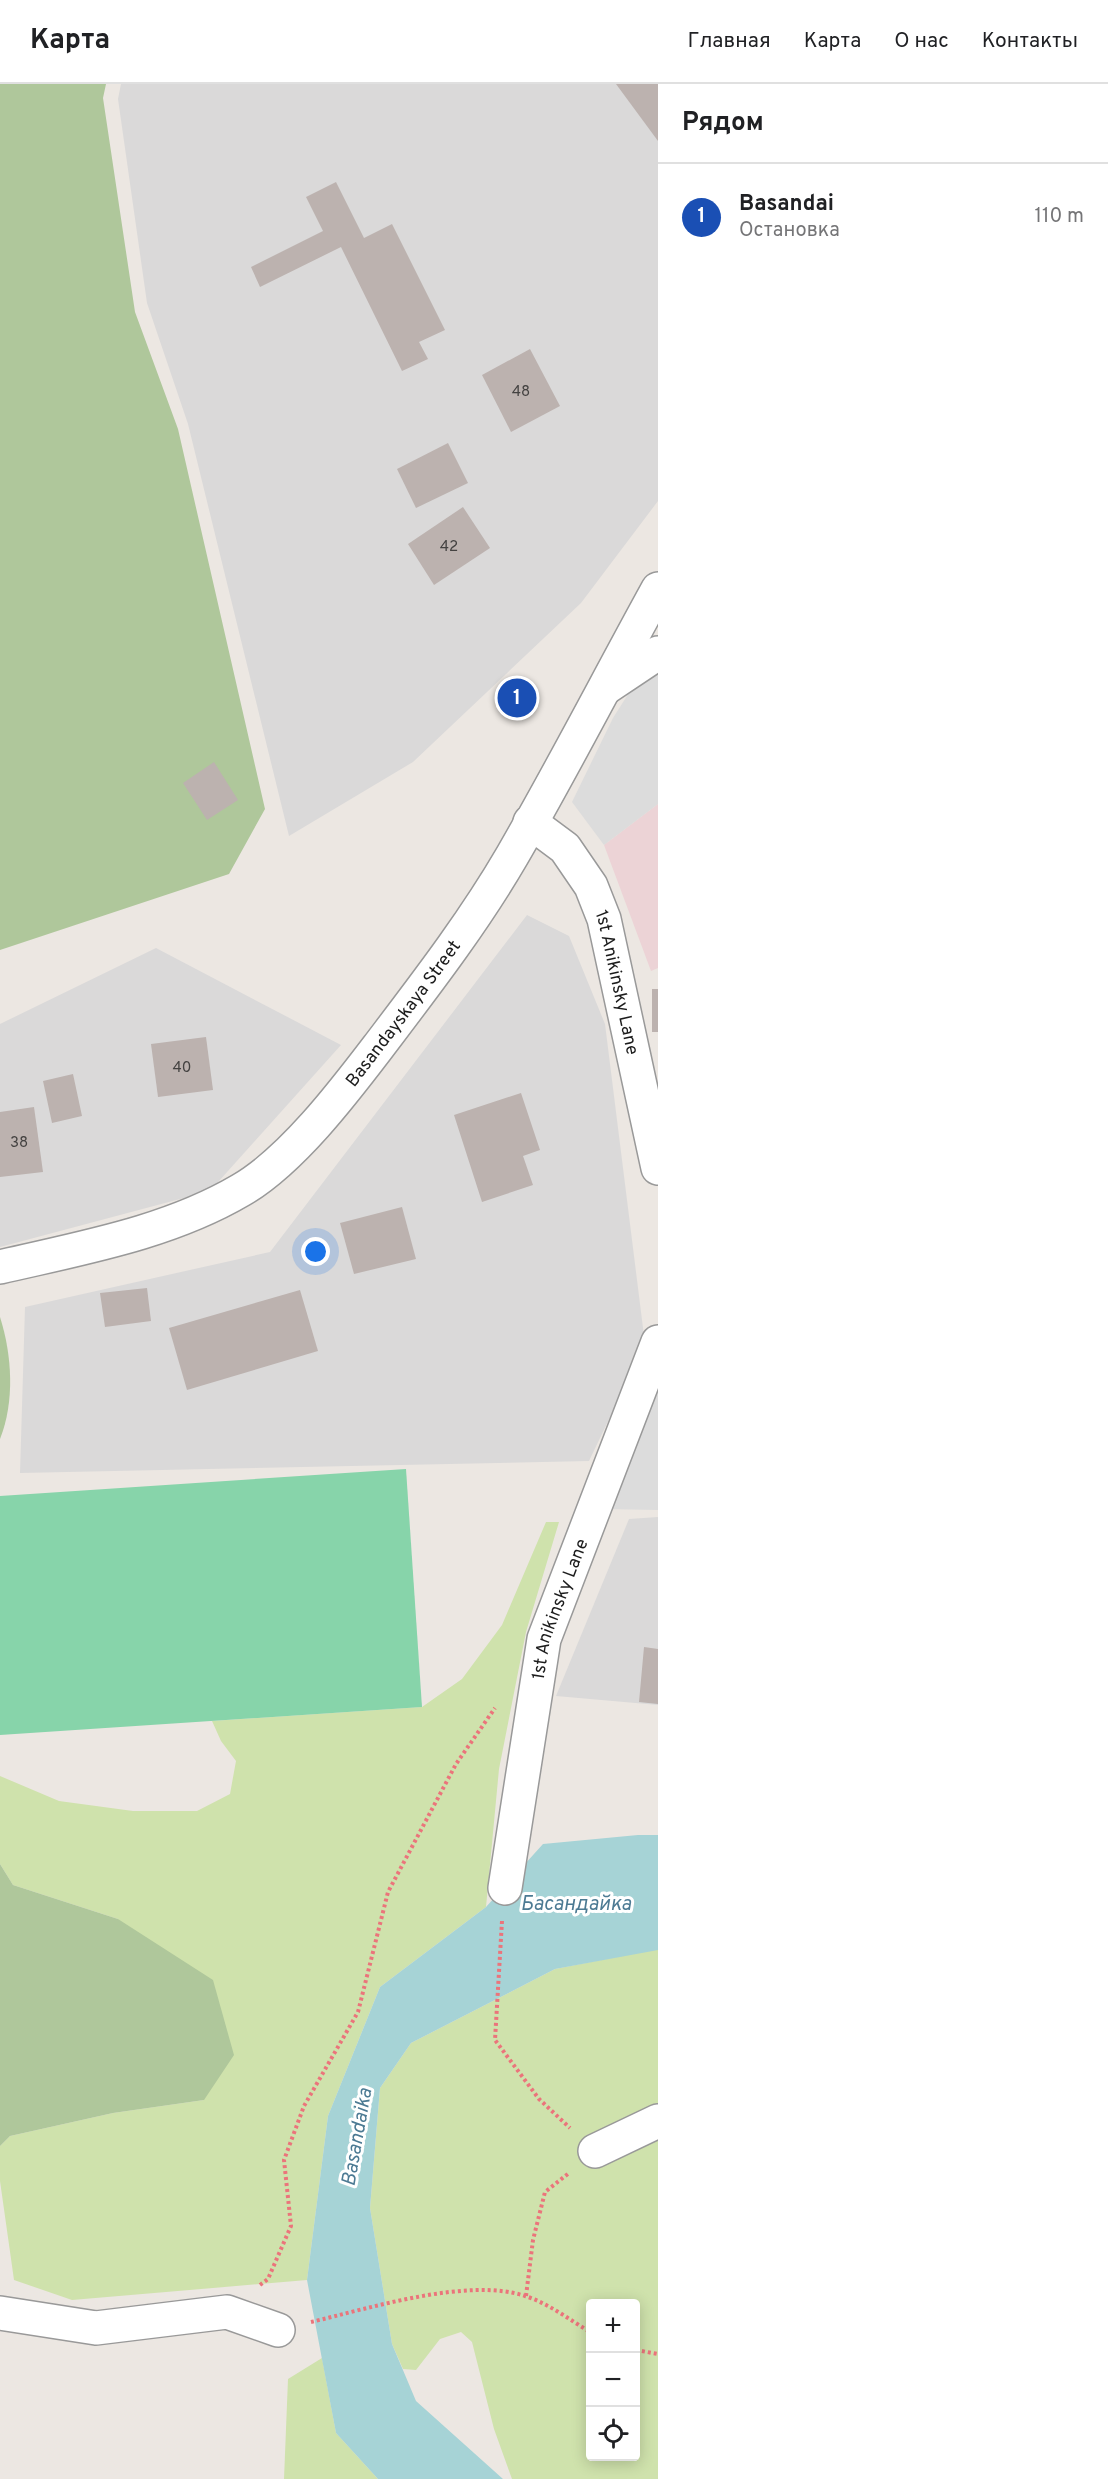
<!DOCTYPE html>
<html lang="ru">
<meta charset="utf-8">
<style>
body{margin:0;font-family:Overpass,sans-serif;background:#f2f2f2;color:#202124}
.controls{position:absolute;right:18px;bottom:18px;display:grid;overflow:hidden;border-radius:6px;box-shadow:0 3px 15px #0003}
.controls button{width:54px;height:54px;display:grid;place-items:center;padding:0;border:0;border-bottom:2px solid #e0e0e0;background:#fff;color:#202124;font:30px sans-serif}
.you{position:absolute;left:316px;top:1168px;width:21px;height:21px;margin:-15px;border:4px solid #fff;border-radius:50%;background:#1a73e8;box-shadow:0 0 0 9px #1a73e833}
.badge{display:grid;place-items:center;width:39px;height:39px;border-radius:50%;background:#1a73e8;color:#fff;font-size:20px;font-weight:700}
.pin{position:absolute;translate:-50% -50%;border:3px solid #fff;box-shadow:0 2px 6px #0006}
.list{margin:0;padding:0;list-style:none}
h2{display:flex;justify-content:space-between;align-items:center;height:78px;margin:0;padding:0 24px;font-size:26px}
h2 small{font-size:20px;font-weight:400;color:#757577}
.list li{display:grid;grid-template-columns:39px 1fr auto;gap:18px;align-items:center;box-sizing:border-box;height:108px;padding:0 24px;border-top:2px solid #e0e0e0}
.list b{display:block;font-size:22px;white-space:nowrap}
.list p{margin:0;font-size:20px;white-space:nowrap;color:#757577}
.list em{font-size:20px;font-style:normal;color:#757577}
.icon{flex:none;width:33px;height:33px;fill:none;stroke:currentColor;stroke-width:2;stroke-linecap:round;stroke-linejoin:round}
.map{position:relative;flex:none;width:658px;height:2395px;overflow:hidden}
header{display:flex;align-items:center;gap:36px;box-sizing:border-box;height:84px;padding:0 30px;background:#fff;border-bottom:2px solid #e0e0e0}
header strong{font-size:28px}
nav{display:flex;gap:33px;margin-inline-start:auto;font-size:21px}
main{display:flex}
aside{flex:1;background:#fff}
.map>svg:first-child{display:block}
.residential{fill:#dad9d9}
.commercial{fill:#ecd3d6}
.grass{fill:#cfe2ac;fill-rule:evenodd}
.forest{fill:#afc79b}
.pitch{fill:#87d4aa}
.parking{fill:#dcdcdc}
.water{fill:#a6d3d6}
.building{fill:#bcb2af}
.lines{fill:none;stroke-linecap:round;stroke-linejoin:round}
.minor-casing{stroke:#999;stroke-width:36}
.path{stroke:#eb747b;stroke-width:4;stroke-dasharray:3 3;stroke-linecap:butt}
.minor{stroke:#fff;stroke-width:33}
.labels{text-anchor:middle;stroke-width:6;stroke-linejoin:round;paint-order:stroke}
.number-label{font-size:15px;fill:#444241}
.street-label{font-size:18px;fill:#1c1c1c;stroke:#fff}
.water-label{font-size:20px;font-style:italic;fill:#4c7a93;stroke:#fff}
</style>
<header>
<strong>Карта</strong>
<nav><a>Главная</a><a>Карта</a><a>О нас</a><a>Контакты</a></nav>
</header>
<main>
<div class="map">
<svg width="658" height="2395" viewBox="0 0 658 2395">
<rect width="100%" height="100%" fill="#ece7e2"/>
<g class="residential">
<path d="M121,0H658V417L581,519L413,678L289,752L188,340L147,219L118,15Z"/>
<path d="M527,831L569,852L605,940L645,1260L589,1377L20,1389L25,1223L270,1168Z"/>
<path d="M156,864L341,961L210,1107L0,1163V940Z"/>
<path d="M658,1433V1621L556,1612L629,1435Z"/>
</g>
<path class="commercial" d="M658,720V884L651,887L604,761Z"/>
<g class="grass">
<path d="M546,1438H559L526,1548L499,1685L486,1823L380,1903L328,2032L307,2196L72,2216L14,2196L0,2097V2062L10,2052L113,2029L204,2016L118,1835L13,1801L0,1780V1692L59,1717L133,1727H197L230,1710L236,1677L221,1657L212,1637L422,1623L462,1595L502,1541Z"/>
<path d="M652,1866H658V2395H512L494,2345L472,2258L461,2248L440,2255L416,2286L403,2285L392,2260L370,2124L380,2004L411,1959L555,1885ZM590,2220H636V2372H590Z"/>
<path d="M322,2274L336,2349L378,2395H284L288,2295Z"/>
</g>
<g class="forest">
<path d="M0,0H106L103,14L135,228L178,345L265,725L229,790L0,866Z"/>
<path d="M0,1233C12,1271 15,1317 0,1355Z"/>
<path d="M0,1780L13,1801L118,1835L213,1896L234,1971L204,2016L113,2029L10,2052L0,2062Z"/>
</g>
<path class="pitch" d="M406,1385L422,1623L0,1651V1412Z"/>
<g class="parking">
<path d="M658,563V720L604,761L572,718L613,634Z"/>
<path d="M658,1284V1426L602,1425Z"/>
</g>
<path class="water" d="M638,1751H658V1866L555,1885L411,1959L380,2004L370,2124L392,2260L416,2317L503,2395H378L336,2349L307,2196L328,2032L380,1903L486,1823L543,1760Z"/>
<g class="building">
<path d="M616,0H658V57Z"/>
<path d="M336,98L364,154L392,140L445,246L419,258L428,275L402,287L341,163L260,203L251,183L323,147L306,113Z"/>
<path d="M530,265L560,322L511,348L482,291Z"/>
<path d="M448,359L468,399L416,424L397,385Z"/>
<path d="M463,423L490,464L434,501L408,460Z"/>
<path d="M214,678L238,716L207,736L183,699Z"/>
<rect x="652" y="905" width="6" height="43"/>
<path d="M206,953L213,1006L158,1013L151,960Z"/>
<path d="M73,990L82,1032L52,1039L43,997Z"/>
<path d="M521,1009L540,1066L523,1072L533,1101L482,1118L454,1031Z"/>
<path d="M34,1023L43,1088L0,1093V1028Z"/>
<path d="M402,1123L416,1175L354,1190L340,1139Z"/>
<path d="M147,1204L151,1237L105,1243L100,1209Z"/>
<path d="M300,1206L318,1267L187,1306L169,1244Z"/>
<path d="M644,1563L658,1565V1620L639,1618Z"/>
</g>
<g class="lines">
<defs>
<g id="minor">
<path d="M607,603L658,569"/>
<path id="s1" d="M530,738L565,764L591,802L604,835L658,1084"/>
<path id="s2" d="M0,1183C81,1164 168,1149 241,1106C291,1077 343,1009 378,963C425,901 473,839 512,772C563,684 609,594 658,505"/>
<path id="s3" d="M505,1804L544,1555L658,1258"/>
<path d="M595,2067L658,2037"/>
<path d="M0,2229L96,2244L227,2228L278,2246"/>
</g>
</defs>
<use href="#minor" class="minor-casing"/>
<g class="path">
<path d="M502,1837L495,1956L539,2015L570,2044"/>
<path d="M260,2201L268,2195L291,2142L284,2076L304,2022L358,1928L388,1808L456,1680L495,1624"/>
<path d="M526,2212L533,2156L545,2108L569,2089"/>
<path d="M311,2238C371,2224 468,2193 525,2212C548,2219 570,2236 590,2248"/>
<path d="M636,2266L658,2270"/>
</g>
<use href="#minor" class="minor"/>
</g>
<g class="labels">
<g class="number-label">
<text x="521" y="312">48</text>
<text x="449" y="467">42</text>
<text x="182" y="988">40</text>
<text x="19" y="1063">38</text>
</g>
<g class="street-label">
<text dy="6" stroke="none"><textPath href="#s1" startOffset="190">1st Anikinsky Lane</textPath></text>
<text dy="6" stroke="none"><textPath href="#s2" startOffset="495">Basandayskaya Street</textPath></text>
<text dy="6" stroke="none"><textPath href="#s3" startOffset="285">1st Anikinsky Lane</textPath></text>
</g>
<g class="water-label">
<text x="576" y="1826">Басандайка</text>
<text transform="translate(356 2053) rotate(-80)" y="7">Basandaika</text>
</g>
</g>
</svg>
<div class="controls">
<button>+</button>
<button>−</button>
<button><svg class="icon" aria-label="locate" viewBox="0 0 24 24"><circle cx="12" cy="12" r="6"/><path d="M12 2v4M12 18v4M2 12h4M18 12h4"/></svg></button>
</div>
<div class="you"></div>
<div class="pin badge" style="left:517px;top:614px;background:#1a4fb4">1</div>
</div>
<aside>
<h2>Рядом<small></small></h2>
<ul class="list">
<li><span class="badge" style="background:#1a4fb4">1</span><div><b>Basandai</b><p>Остановка</p></div><em>110 m</em></li>
</ul>
</aside>
</main>
